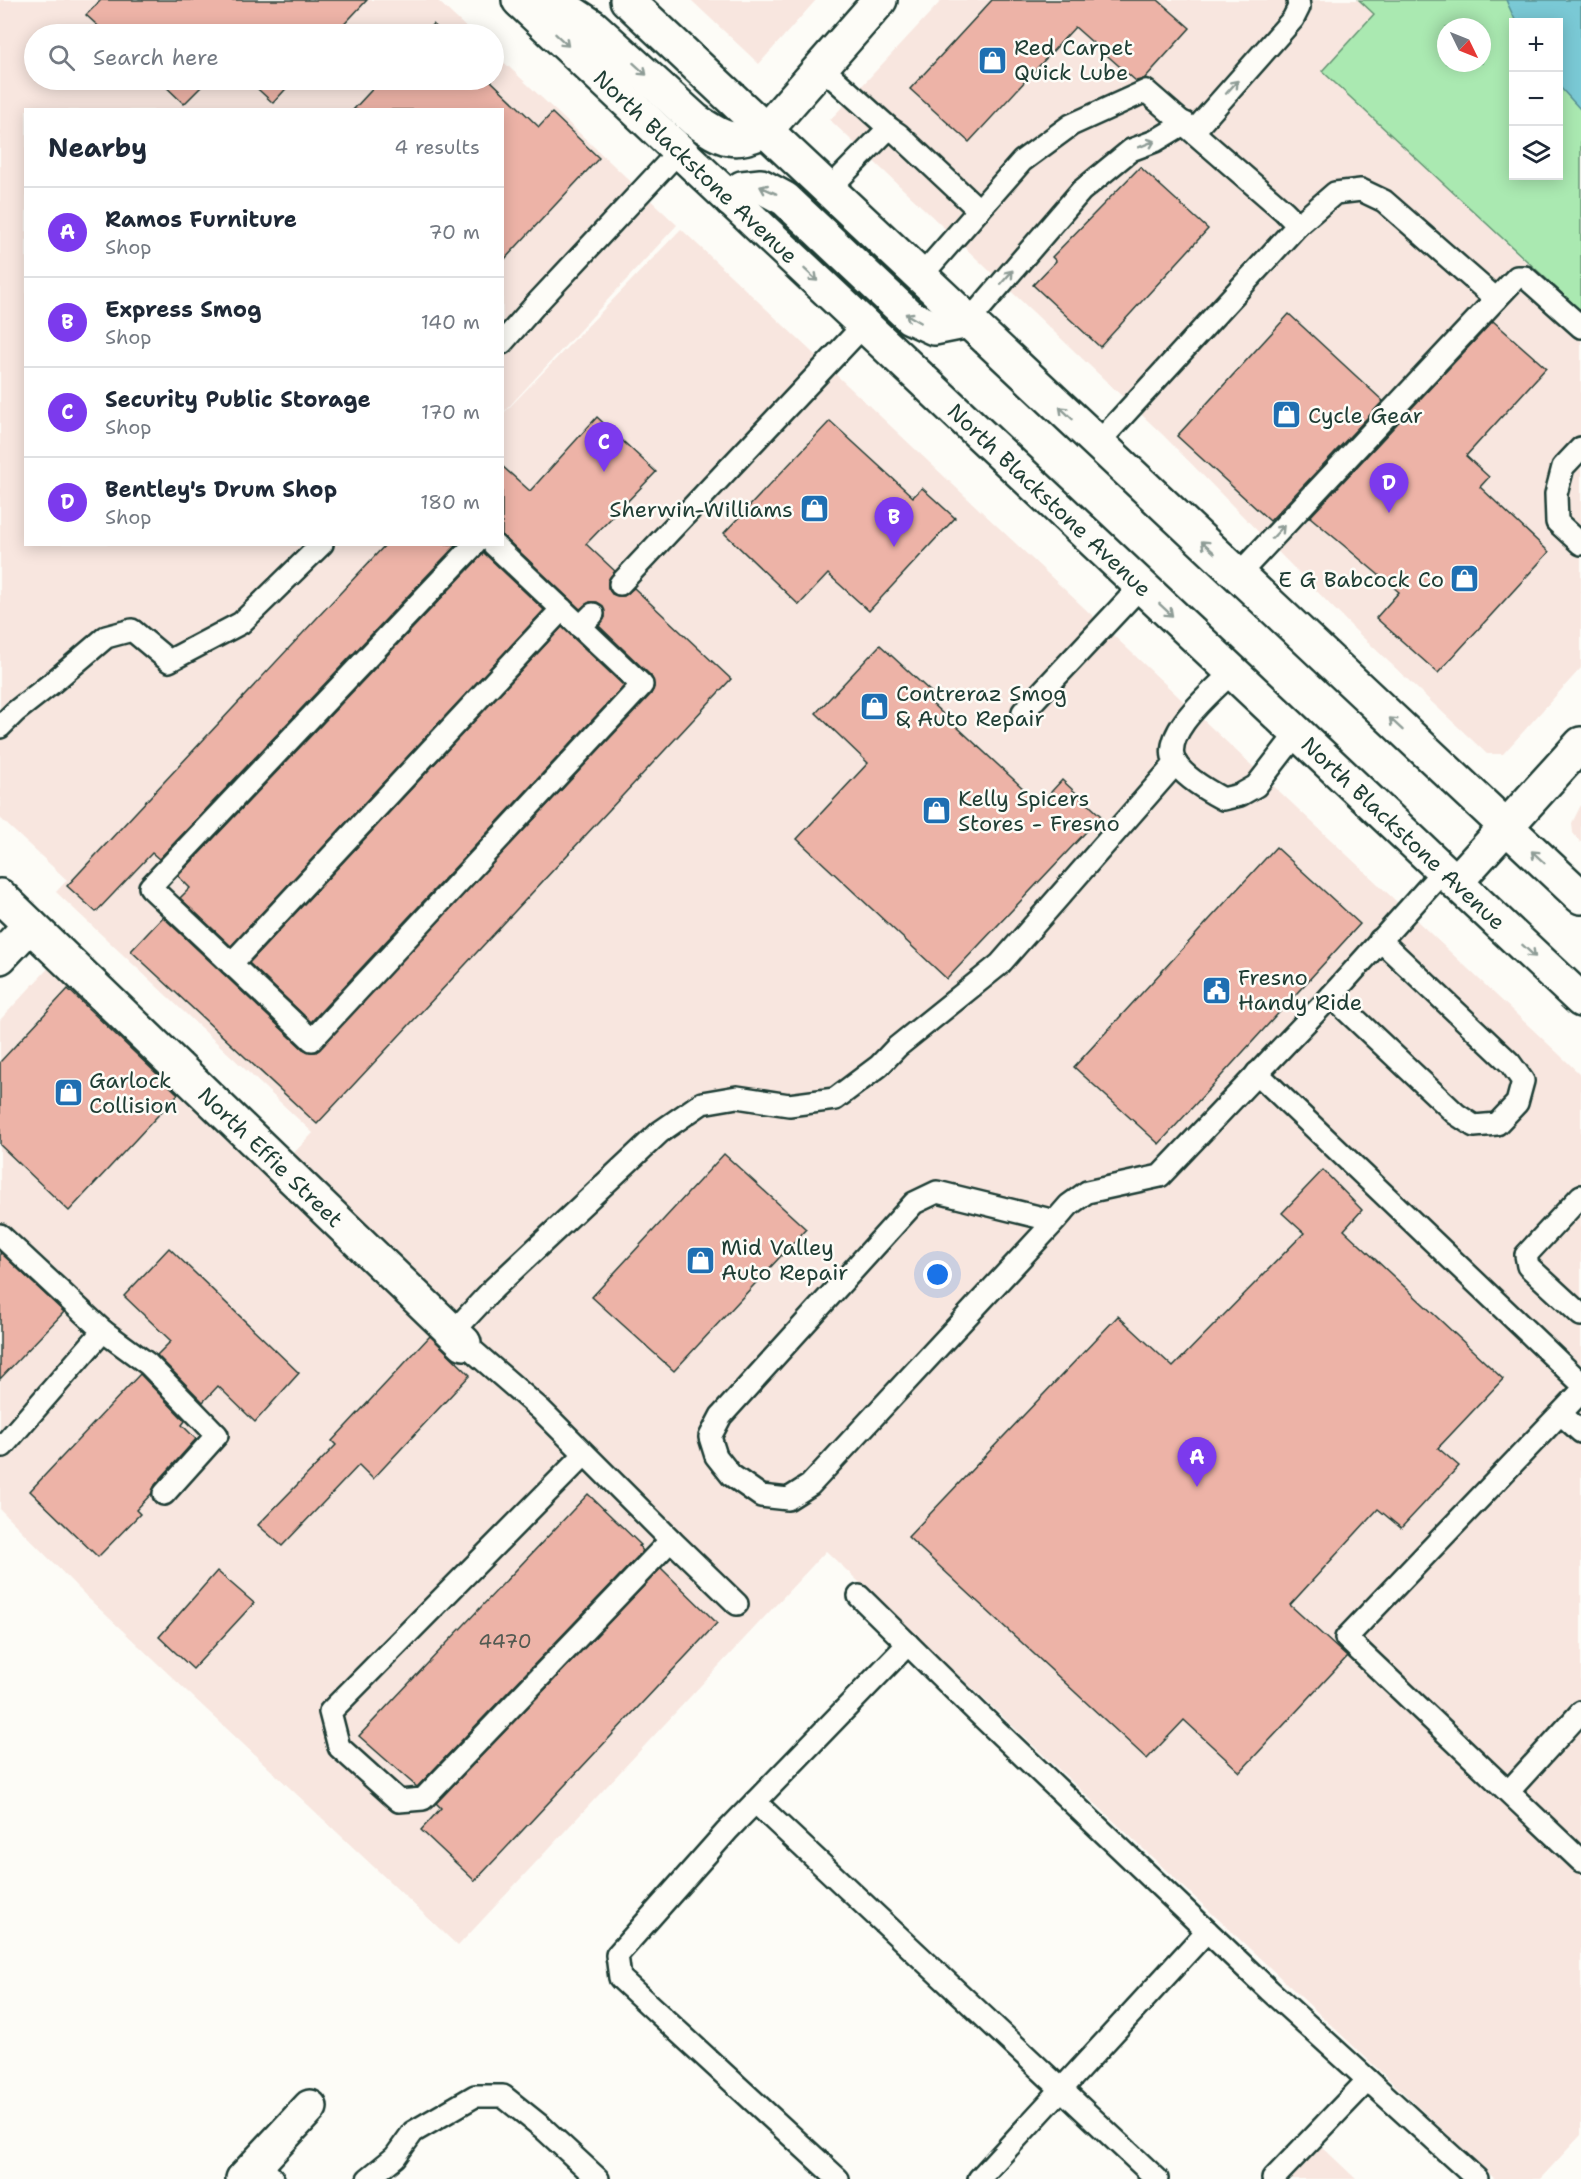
<!DOCTYPE html>
<meta charset="utf-8">
<style>
body{margin:0;font-family:"Shantell Sans",sans-serif;background:#f6f6f7;color:#1f2937}
.controls{position:absolute;right:18px;top:18px;display:grid;overflow:hidden;border-radius:0px;box-shadow:0 3px 15px #0003}
.controls button{width:54px;height:54px;display:grid;place-items:center;padding:0;border:0;border-bottom:2px solid #e0e1e3;background:#fff;color:#1f2937;font:30px sans-serif}
.compass{position:absolute;left:1437px;top:18px;width:54px;height:54px;border-radius:50%;background:#fff;box-shadow:0 3px 15px #0003;rotate:133deg}
.you{position:absolute;left:938px;top:1275px;width:21px;height:21px;margin:-15px;border:4px solid #fff;border-radius:50%;background:#1a73e8;box-shadow:0 0 0 9px #1a73e833}
.badge{display:grid;place-items:center;width:39px;height:39px;border-radius:50%;background:#7c3aed;color:#fff;font-size:20px;font-weight:700}
.pin{position:absolute;translate:-50% -50px;filter:drop-shadow(0 2px 3px #0008)}
.pin::after{content:'';position:absolute;top:32px;width:21px;height:18px;background:inherit;clip-path:polygon(0 0,100% 0,50% 100%)}
.list{margin:0;padding:0;list-style:none}
h2{display:flex;justify-content:space-between;align-items:center;height:78px;margin:0;padding:0 24px;font-size:26px}
h2 small{font-size:20px;font-weight:400;color:#747a83}
.list li{display:grid;grid-template-columns:39px 1fr auto;gap:18px;align-items:center;box-sizing:border-box;height:90px;padding:0 24px;border-top:2px solid #e0e1e3}
.list b{display:block;font-size:22px;white-space:nowrap}
.list p{margin:0;font-size:20px;white-space:nowrap;color:#747a83}
.list em{font-size:20px;font-style:normal;color:#747a83}
.icon{flex:none;width:33px;height:33px;fill:none;stroke:currentColor;stroke-width:2;stroke-linecap:round;stroke-linejoin:round}
.map{position:relative;flex:none;width:1581px;height:2179px;overflow:hidden}
.search{position:absolute;background:#fff;box-shadow:0 3px 15px #0003;left:24px;top:24px;width:480px;height:66px;display:flex;align-items:center;gap:15px;box-sizing:border-box;padding:0 21px;border-radius:33px;color:#747a83;font-size:22px}
.panel{position:absolute;background:#fff;box-shadow:0 3px 15px #0003;left:24px;top:108px;width:480px;height:438px;border-radius:0px}
.map>svg:first-child{display:block}
.built{fill:#f8e6df}
.green{fill:#aae9b1;stroke:#649372;stroke-width:1.5;fill-rule:evenodd}
.water{fill:#7ac9d5;stroke:#569195;stroke-width:1.5}
.building{fill:#edb3a7;stroke:#1f3d34;stroke-width:1.5}
.lines{fill:none;stroke-linecap:round;stroke-linejoin:round}
.service-casing{stroke:#1f3d34;stroke-width:26}
.minor-casing{stroke:#1f3d34;stroke-width:38}
.primary-casing{stroke:#1f3d34;stroke-width:38}
.service{stroke:#fdfcf7;stroke-width:21}
.minor{stroke:#fdfcf7;stroke-width:33}
.primary{stroke:#fdfcf7;stroke-width:33}
.oneway{stroke:#8e9c96}
.labels{text-anchor:middle;stroke-width:5;stroke-linejoin:round;paint-order:stroke}
.number-label{font-size:20px;fill:#525a51}
.poi-label{font-size:22px;fill:#1f3d34;stroke:#fdfcf7;text-anchor:start}
.street-label{font-size:22px;fill:#1f3d34;stroke:#fdfcf7}
</style>
<div class="map">
<svg width="1581" height="2179" viewBox="0 0 1581 2179">
<rect width="100%" height="100%" fill="#fdfcf7"/>
<filter id="ink" filterUnits="userSpaceOnUse"><feTurbulence type="fractalNoise" baseFrequency=".0167" numOctaves="2"/><feDisplacementMap in="SourceGraphic" scale="12" xChannelSelector="R" yChannelSelector="G"/><feConvolveMatrix kernelMatrix="1 2 1 2 8 2 1 2 1" color-interpolation-filters="sRGB"/></filter>
<g filter="url(#ink)">
<g class="built">
<path d="M0,0H437L473,34H34V80H494V53L677,225L503,413L502,110H26V544H502L503,414L681,229L1581,1075V2135L1540,2179H1495L826,1551L458,1946L89,1599L0,1509V1020L69,946L292,1155L313,1133L56,892L67,880L0,818Z"/>
<path d="M691,0H816L759,64Z"/>
<path d="M942,0H1359L1374,14L1322,71L1581,313V668L1503,754H1487L1355,630L1163,435L830,120Z"/>
<path d="M1581,805V843L1573,833L1572,823Z"/>
<path d="M1320,2145L1356,2179H1288Z"/>
</g>
<path class="green" d="M1359,0H1581V311L1322,71L1374,14ZM1514,22H1558V176H1514ZM1446,27H1482V63H1446Z"/>
<path class="water" d="M1506,0H1581V110L1559,86L1558,22H1516Z"/>
<g class="building">
<path d="M101,0H367L335,34H107L86,15Z"/>
<path d="M992,0H1158L1190,28L1144,79L1136,81L1075,27L969,142L910,89Z"/>
<path d="M433,24L444,34H423Z"/>
<path d="M159,80H208L184,104Z"/>
<path d="M248,80H294L273,103Z"/>
<path d="M381,80H490L539,127L552,113L599,158L502,262V110H353Z"/>
<path d="M1140,167L1208,229L1100,347L1033,285L1056,261L1052,257Z"/>
<path d="M1289,314L1383,401L1270,521L1177,436Z"/>
<path d="M1493,321L1546,368L1466,456L1489,477L1480,487L1549,552L1438,673L1376,618L1399,592L1310,517Z"/>
<path d="M597,417L656,472L586,544L615,571L608,581V588L612,594L618,596H624L634,588L731,679L317,1124L131,951L163,917L303,1049L310,1052H316L651,694L654,687L651,676L599,626L605,617L602,605L597,602H590L580,609L502,535V466L530,491Z"/>
<path d="M830,421L913,497L922,488L955,518L869,611L828,574L799,605L724,533Z"/>
<path d="M386,544H457L159,859L152,853L96,912L67,886Z"/>
<path d="M484,553L544,610L231,946L180,898L190,888L178,876Z"/>
<path d="M562,627L624,686L311,1022L249,963Z"/>
<path d="M880,645L933,694L927,699L1040,804L1062,780L1101,816L947,979L797,839L868,763L816,713Z"/>
<path d="M1276,847L1360,924L1159,1144L1074,1067Z"/>
<path d="M68,989L178,1094L69,1211L0,1145V1062Z"/>
<path d="M724,1154L806,1229L674,1371L592,1297Z"/>
<path d="M1323,1170L1362,1210L1344,1230L1503,1379L1438,1448L1459,1466L1401,1528L1378,1509L1290,1605L1347,1657L1240,1772L1184,1720L1147,1759L908,1537L1118,1316L1173,1367L1304,1233L1282,1213Z"/>
<path d="M169,1248L299,1373L255,1422L218,1386L203,1402L157,1355L171,1341L124,1296Z"/>
<path d="M0,1252L64,1312L0,1379Z"/>
<path d="M430,1336L470,1375L373,1479L359,1465L282,1546L258,1525L336,1445L332,1441Z"/>
<path d="M140,1374L185,1421L182,1425L196,1439L155,1485L152,1493L136,1510L140,1514L98,1557L30,1491Z"/>
<path d="M588,1494L641,1545L639,1546L643,1551L417,1787L359,1736Z"/>
<path d="M661,1568L717,1623L475,1881L421,1830L441,1808L436,1803Z"/>
<path d="M217,1571L254,1603L193,1669L159,1637Z"/>
</g>
<g class="lines">
<defs>
<g id="service">
<path d="M821,67L889,128"/>
<path d="M1194,131L1293,19L1299,7L1298,0"/>
<path d="M829,189L889,128L898,134L979,210"/>
<path d="M921,276L1022,161L1071,125L1146,91L1284,211L1298,225L1098,443"/>
<path d="M1496,299L1517,277H1525L1581,327"/>
<path d="M969,321L1081,191L1131,150L1155,141L1185,123"/>
<path d="M502,343L537,303L679,151"/>
<path d="M1581,448L1563,467L1556,494L1557,522L1581,544"/>
<path d="M475,544L150,887L312,1040L642,685L493,544"/>
<path d="M1238,575L1496,299L1384,201L1361,190L1335,193L1298,225"/>
<path d="M620,584L864,325"/>
<path d="M580,627L593,614"/>
<path d="M1232,672C1214,691 1160,733 1175,762C1184,777 1208,791 1223,799L1240,795L1256,786L1297,733"/>
<path d="M1023,712L1141,586"/>
<path d="M0,727L15,712L52,683L106,637L132,630L169,661L241,623L322,544"/>
<path d="M231,964L562,609"/>
<path d="M1331,996L1456,1114L1474,1126L1497,1124L1517,1103L1523,1081L1510,1063L1380,940"/>
<path d="M1257,1073L1581,1383"/>
<path d="M1581,1196L1526,1255L1528,1266L1581,1315"/>
<path d="M1055,1221L937,1192L914,1203L721,1416L710,1437L716,1456L731,1475L761,1496L788,1499L810,1485L1055,1221L1069,1205L1087,1192L1160,1176L1331,996L1443,871"/>
<path d="M0,1235L103,1331L3,1446H0"/>
<path d="M103,1331L148,1364L217,1435L164,1494"/>
<path d="M453,1332L494,1288L660,1132L702,1103L737,1097L789,1105L835,1099L879,1066L897,1047L1000,964L1176,763"/>
<path d="M464,1343L541,1410L671,1540L423,1799L399,1801L339,1747L330,1712L585,1454"/>
<path d="M1581,1392L1346,1638L1581,1861"/>
<path d="M1561,1414L1581,1432"/>
<path d="M671,1540L737,1604"/>
<path d="M859,1596L977,1712L1269,1990L1477,2179"/>
<path d="M1509,1791L1581,1712"/>
<path d="M755,1802L1157,2179"/>
<path d="M258,2163L273,2179"/>
<path d="M368,2179L395,2157L413,2132L475,2096H503L543,2128L598,2179"/>
<path d="M838,2179L620,1978L617,1955L727,1831L908,1644"/>
<path d="M979,2179L1207,1931"/>
<path d="M1273,2179L1368,2080"/>
</g>
<g id="minor">
<path d="M766,130L880,0"/>
<path d="M1456,882L1581,744"/>
<path id="s1" d="M0,896L464,1343"/>
<path d="M0,957L30,925"/>
<path d="M243,2179L310,2107"/>
</g>
<g id="primary">
<path id="s2" d="M519,0L1581,1000"/>
<path d="M627,0L1581,897"/>
<path d="M521,2L560,5L592,26L695,120C724,140 733,145 766,130"/>
<path d="M731,200L742,188L761,186L785,199L910,317L934,328L969,321"/>
</g>
</defs>
<use href="#service" class="service-casing"/>
<use href="#minor" class="minor-casing"/>
<use href="#primary" class="primary-casing"/>
<use href="#service" class="service"/>
<use href="#minor" class="minor"/>
<use href="#primary" class="primary"/>
</g>
<defs><path id="oneway-shaft" d="M-6 0H5M1.5-3L5.5 0L1.5 3" fill="none" stroke-width="1.6" stroke-linecap="round" stroke-linejoin="round" transform="scale(1.5)"/></defs>
<g class="oneway">
<use href="#oneway-shaft" transform="translate(562 40) rotate(43)"/>
<use href="#oneway-shaft" transform="translate(640 69) rotate(42)"/>
<use href="#oneway-shaft" transform="translate(1232 87) rotate(-48)"/>
<use href="#oneway-shaft" transform="translate(1147 144) rotate(-22)"/>
<use href="#oneway-shaft" transform="translate(768 190) rotate(-156)"/>
<use href="#oneway-shaft" transform="translate(811 275) rotate(43)"/>
<use href="#oneway-shaft" transform="translate(1007 277) rotate(-49)"/>
<use href="#oneway-shaft" transform="translate(913 318) rotate(-150)"/>
<use href="#oneway-shaft" transform="translate(1066 413) rotate(-137)"/>
<use href="#oneway-shaft" transform="translate(1278 532) rotate(-47)"/>
<use href="#oneway-shaft" transform="translate(1208 547) rotate(-137)"/>
<use href="#oneway-shaft" transform="translate(1166 610) rotate(43)"/>
<use href="#oneway-shaft" transform="translate(1396 724) rotate(-137)"/>
<use href="#oneway-shaft" transform="translate(1538 857) rotate(-137)"/>
<use href="#oneway-shaft" transform="translate(1529 951) rotate(43)"/>
</g>
</g>
<defs>
<symbol id="shop-square" viewBox="-11 -11 22 22"><rect x="-9" y="-9" width="18" height="18" rx="4" fill="#1f6fb2" stroke="#fdfcf7"/><path d="M-5-2.5h2.3a2.7 3.5 0 0 1 5.4 0H5L5.5 6h-11ZM-1.5-2.5h3a1.5 2.3 0 0 0-3 0Z" fill="#fff"/></symbol>
<symbol id="civic-square" viewBox="-11 -11 22 22"><rect x="-9" y="-9" width="18" height="18" rx="4" fill="#1f6fb2" stroke="#fdfcf7"/><path d="M-.6-6.5H3V-4.5H.6V-3L4-1V1h2V6H-6V1h2V-1L-.6-3ZM-1.2 2.5V6h2.4V2.5Z" fill="#fff"/></symbol>
</defs>
<g fill-rule="evenodd">
<use href="#shop-square" x="976" y="44" width="33" height="33"/>
<use href="#shop-square" x="1270" y="398" width="33" height="33"/>
<use href="#shop-square" x="798" y="492" width="33" height="33"/>
<use href="#shop-square" x="1448" y="562" width="33" height="33"/>
<use href="#shop-square" x="858" y="690" width="33" height="33"/>
<use href="#shop-square" x="920" y="794" width="33" height="33"/>
<use href="#civic-square" x="1200" y="974" width="33" height="33"/>
<use href="#shop-square" x="52" y="1076" width="33" height="33"/>
<use href="#shop-square" x="684" y="1244" width="33" height="33"/>
</g>
<g class="labels">
<g class="number-label">
<text x="505" y="1648">4470</text>
</g>
<g class="poi-label">
<text x="1014" y="55">Red Carpet<tspan x="1014" dy="25">Quick Lube</tspan></text>
<text x="1308" y="423">Cycle Gear</text>
<text x="793" y="517" text-anchor="end">Sherwin-Williams</text>
<text x="1444" y="587" text-anchor="end">E G Babcock Co</text>
<text x="896" y="701">Contreraz Smog<tspan x="896" dy="25">&amp; Auto Repair</tspan></text>
<text x="958" y="806">Kelly Spicers<tspan x="958" dy="25">Stores - Fresno</tspan></text>
<text x="1238" y="985">Fresno<tspan x="1238" dy="25">Handy Ride</tspan></text>
<text x="89" y="1088">Garlock<tspan x="89" dy="25">Collision</tspan></text>
<text x="721" y="1255">Mid Valley<tspan x="721" dy="25">Auto Repair</tspan></text>
</g>
<g class="street-label">
<text dy="8" stroke="none"><textPath href="#s2" startOffset="243">North Blackstone Avenue</textPath></text>
<text dy="8" stroke="none"><textPath href="#s2" startOffset="729">North Blackstone Avenue</textPath></text>
<text dy="8" stroke="none"><textPath href="#s2" startOffset="1215">North Blackstone Avenue</textPath></text>
<text dy="8" stroke="none"><textPath href="#s1" startOffset="376">North Effie Street</textPath></text>
</g>
</g>
</svg>
<div class="controls">
<button>+</button>
<button>−</button>
<button><svg class="icon" aria-label="layers" viewBox="0 0 24 24"><path d="M12 4l9 5-9 5-9-5zM3 14l9 5 9-5"/></svg></button>
</div>
<svg class="compass" viewBox="-18 -18 36 36"><path d="M0-13l5 13h-10z" fill="#e53935"/><path d="M0 13l5-13h-10z" fill="#747a83"/></svg>
<div class="you"></div>
<div class="pin badge" style="left:1197px;top:1487px">A</div>
<div class="pin badge" style="left:894px;top:547px">B</div>
<div class="pin badge" style="left:604px;top:472px">C</div>
<div class="pin badge" style="left:1389px;top:513px">D</div>
<div class="search"><svg class="icon" aria-label="search" viewBox="0 0 24 24"><circle cx="10" cy="10" r="6"/><path d="M15 15l6 6"/></svg>Search here</div>
<section class="panel">
<h2>Nearby<small>4 results</small></h2>
<ul class="list">
<li><span class="badge">A</span><div><b>Ramos Furniture</b><p>Shop</p></div><em>70 m</em></li>
<li><span class="badge">B</span><div><b>Express Smog</b><p>Shop</p></div><em>140 m</em></li>
<li><span class="badge">C</span><div><b>Security Public Storage</b><p>Shop</p></div><em>170 m</em></li>
<li><span class="badge">D</span><div><b>Bentley's Drum Shop</b><p>Shop</p></div><em>180 m</em></li>
</ul>
</section>
</div>
